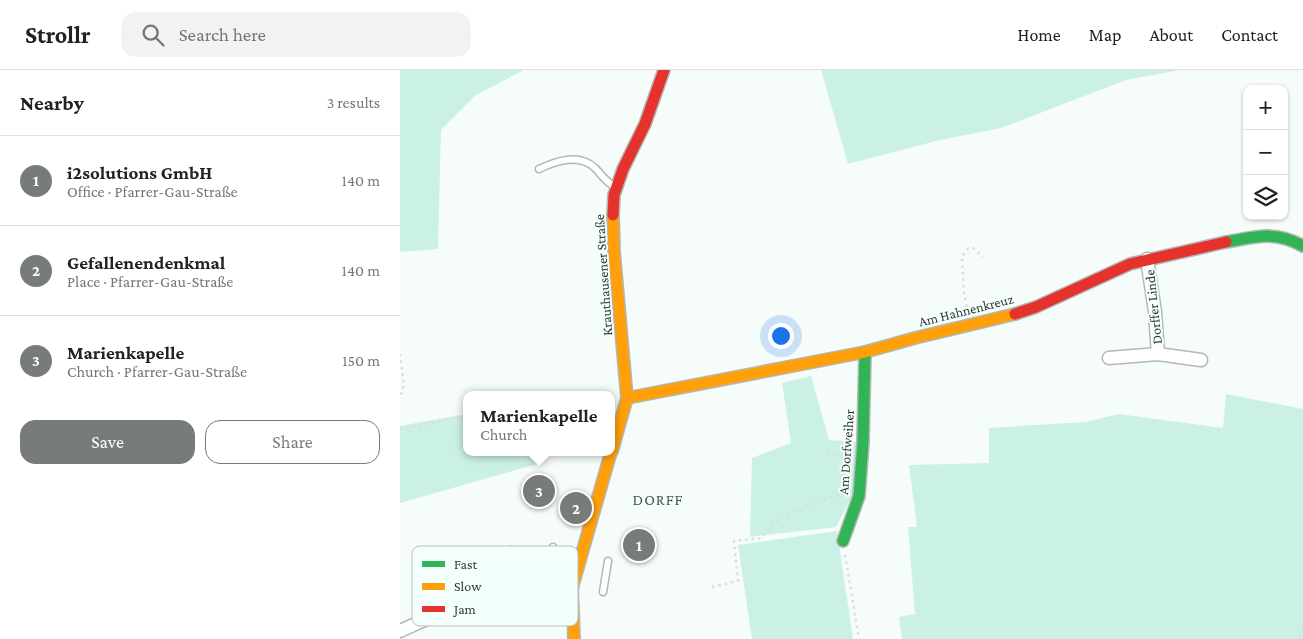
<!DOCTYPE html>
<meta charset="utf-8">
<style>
body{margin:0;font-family:"Crimson Pro",serif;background:#f2f2f2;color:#222}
.controls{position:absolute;right:15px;top:15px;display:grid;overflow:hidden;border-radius:10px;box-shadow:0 1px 4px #0004}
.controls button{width:45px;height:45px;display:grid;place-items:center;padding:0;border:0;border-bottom:1px solid #e0e0e0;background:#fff;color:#222;font:25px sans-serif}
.you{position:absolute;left:380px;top:265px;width:18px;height:18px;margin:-12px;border:4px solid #fff;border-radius:50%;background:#1a73e8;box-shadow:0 0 0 8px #1a73e833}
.badge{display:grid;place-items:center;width:32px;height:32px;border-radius:50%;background:#777c7b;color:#fff;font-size:16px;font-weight:700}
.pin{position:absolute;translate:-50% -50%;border:2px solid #fff;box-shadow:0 1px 5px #0006}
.popup{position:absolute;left:63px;top:321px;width:152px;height:65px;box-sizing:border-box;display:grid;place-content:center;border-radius:10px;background:#fff;filter:drop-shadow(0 1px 4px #0005);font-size:16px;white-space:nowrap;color:#767676}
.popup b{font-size:19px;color:#222}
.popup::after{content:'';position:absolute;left:50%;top:100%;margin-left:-10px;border:10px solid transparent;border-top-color:#fff}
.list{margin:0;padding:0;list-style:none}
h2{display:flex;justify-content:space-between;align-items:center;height:65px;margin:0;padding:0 20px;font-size:21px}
h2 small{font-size:16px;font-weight:400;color:#767676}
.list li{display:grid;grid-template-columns:32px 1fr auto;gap:15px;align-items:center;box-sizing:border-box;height:90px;padding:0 20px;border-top:1px solid #e0e0e0}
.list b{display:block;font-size:19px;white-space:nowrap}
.list p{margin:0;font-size:16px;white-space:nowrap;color:#767676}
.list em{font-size:16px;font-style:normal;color:#767676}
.actions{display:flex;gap:10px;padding:15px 20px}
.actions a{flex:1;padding:11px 0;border:1px solid #777c7b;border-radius:15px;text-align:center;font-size:18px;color:#777c7b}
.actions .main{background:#777c7b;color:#fff}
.icon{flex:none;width:28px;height:28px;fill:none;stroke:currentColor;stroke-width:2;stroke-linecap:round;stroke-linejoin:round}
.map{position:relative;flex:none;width:903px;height:569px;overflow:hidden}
header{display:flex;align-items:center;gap:30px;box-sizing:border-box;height:70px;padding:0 25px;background:#fff;border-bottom:1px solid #e0e0e0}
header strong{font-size:24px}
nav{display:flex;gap:28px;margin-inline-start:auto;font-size:18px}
.search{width:350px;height:45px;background:#f2f2f2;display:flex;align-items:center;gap:12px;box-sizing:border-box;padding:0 18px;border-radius:15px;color:#767676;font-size:19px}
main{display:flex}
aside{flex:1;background:#fff}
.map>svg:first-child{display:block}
.green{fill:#cbf1e7}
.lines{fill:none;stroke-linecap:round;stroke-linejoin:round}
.lane-casing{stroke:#b3b8b7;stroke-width:9}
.street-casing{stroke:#b3b8b7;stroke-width:15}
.fast-casing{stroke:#b3b8b7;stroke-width:14}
.slow-casing{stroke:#b3b8b7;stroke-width:14}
.jam-casing{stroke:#b3b8b7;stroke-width:14}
.path{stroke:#dcdddd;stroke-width:2.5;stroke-dasharray:2.5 4;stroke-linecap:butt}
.lane{stroke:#fefffe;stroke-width:6}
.street{stroke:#fefffe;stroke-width:12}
.fast{stroke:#30b455;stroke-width:11}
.slow{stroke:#ff9f0a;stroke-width:11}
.jam{stroke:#e5322d;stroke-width:11}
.labels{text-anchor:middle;stroke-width:4;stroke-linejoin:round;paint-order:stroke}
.street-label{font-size:14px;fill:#323736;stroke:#f3fffb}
.quarter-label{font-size:16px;letter-spacing:1px;fill:#4f5956;stroke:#f3fffb}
.key{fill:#f3fffb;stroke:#b9c3c0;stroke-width:1}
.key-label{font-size:14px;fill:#323736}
</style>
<header>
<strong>Strollr</strong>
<div class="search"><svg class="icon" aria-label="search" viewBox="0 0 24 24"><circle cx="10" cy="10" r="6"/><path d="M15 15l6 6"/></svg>Search here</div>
<nav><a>Home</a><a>Map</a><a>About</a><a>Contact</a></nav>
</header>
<main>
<aside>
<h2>Nearby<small>3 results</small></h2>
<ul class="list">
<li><span class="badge">1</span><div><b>i2solutions GmbH</b><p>Office · Pfarrer-Gau-Straße</p></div><em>140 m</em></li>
<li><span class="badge">2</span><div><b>Gefallenendenkmal</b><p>Place · Pfarrer-Gau-Straße</p></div><em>140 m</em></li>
<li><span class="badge">3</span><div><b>Marienkapelle</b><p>Church · Pfarrer-Gau-Straße</p></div><em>150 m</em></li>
</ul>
<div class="actions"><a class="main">Save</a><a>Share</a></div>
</aside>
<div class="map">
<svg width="903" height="569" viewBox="0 0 903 569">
<rect width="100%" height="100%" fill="#f6fcfa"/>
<g class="green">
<path d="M0,0H124L76,25L41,60L38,179L0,182Z"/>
<path d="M421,0H780L726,10L601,58L540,70L448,94Z"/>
<path d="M411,306L429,370L459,372L455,421L436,457L350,467L352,388L391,373L382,313Z"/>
<path d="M826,324L903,339V569H502L499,547L515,544L508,457H517L509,395L589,393V358L685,352L719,344L823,358Z"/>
<path d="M66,344V382H142L141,393L0,433V356Z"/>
<path d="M437,461L453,569H352L338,475Z"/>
</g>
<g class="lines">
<defs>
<g id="lane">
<path d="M139,99C156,91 179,83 195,98C202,105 206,113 216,117"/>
<path d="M203,522L208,491"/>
<path d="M64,538L85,492L93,484L111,480L145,488L153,477"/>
</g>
<g id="street">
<path d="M747,189L755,242L758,284"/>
<path d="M709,288L758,284L801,290"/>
<path d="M0,561C12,556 24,549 36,546C80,533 127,529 172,518"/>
</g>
<g id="fast">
<path d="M826,172C856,167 874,160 903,176"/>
<path d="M443,471L459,426L463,372L465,282"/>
</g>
<g id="slow">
<path d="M227,328L465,282L515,268L615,244"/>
<path d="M212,381L227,328L214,181L213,145"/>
<path d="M174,569L172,518L211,382"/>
</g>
<g id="jam">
<path d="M213,145L214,125L223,99L245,54L264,0"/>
<path d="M615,244L636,237L730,194L826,172"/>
</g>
</defs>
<use href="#lane" class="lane-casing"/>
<use href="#street" class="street-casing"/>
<use href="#fast" class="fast-casing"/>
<use href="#slow" class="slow-casing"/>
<use href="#jam" class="jam-casing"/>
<g class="path">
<path d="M568,243L564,223L562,186L568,179L573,178L583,187"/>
<path d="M0,284L4,315L0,328"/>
<path d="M0,359L66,346"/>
<path d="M427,384L449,387"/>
<path d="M445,485L459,569"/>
<path d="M312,517L338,511L334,471L362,468C376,443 417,431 444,424"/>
<path d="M900,569L903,553"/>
</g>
<use href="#lane" class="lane"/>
<use href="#street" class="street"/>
<use href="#fast" class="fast"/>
<use href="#slow" class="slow"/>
<use href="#jam" class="jam"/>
</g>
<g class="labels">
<g class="street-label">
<text transform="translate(203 205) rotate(-94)" y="5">Krauthausener Straße</text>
<text transform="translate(753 237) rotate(-96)" y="5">Dorffer Linde</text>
<text transform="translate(566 240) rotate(-14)" y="5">Am Hahnenkreuz</text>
<text transform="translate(446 382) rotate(-86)" y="5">Am Dorfweiher</text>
</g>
<g class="quarter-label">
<text x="258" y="435">DORFF</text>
</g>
</g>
<rect x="12" y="476" width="166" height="80" rx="8" class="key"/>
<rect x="22" y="491" width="23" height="6" fill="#30b455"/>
<rect x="22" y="513" width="23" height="7" fill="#ff9f0a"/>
<rect x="22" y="536" width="23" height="6" fill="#e5322d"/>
<g class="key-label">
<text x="54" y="499">Fast</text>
<text x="54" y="521">Slow</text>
<text x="54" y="544">Jam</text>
</g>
</svg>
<div class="controls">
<button>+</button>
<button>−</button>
<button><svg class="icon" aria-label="layers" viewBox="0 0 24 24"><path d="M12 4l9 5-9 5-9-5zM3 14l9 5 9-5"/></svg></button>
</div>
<div class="you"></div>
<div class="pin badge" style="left:239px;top:475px">1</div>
<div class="pin badge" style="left:176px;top:438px">2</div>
<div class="pin badge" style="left:139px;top:421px">3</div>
<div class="popup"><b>Marienkapelle</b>Church</div>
</div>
</main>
